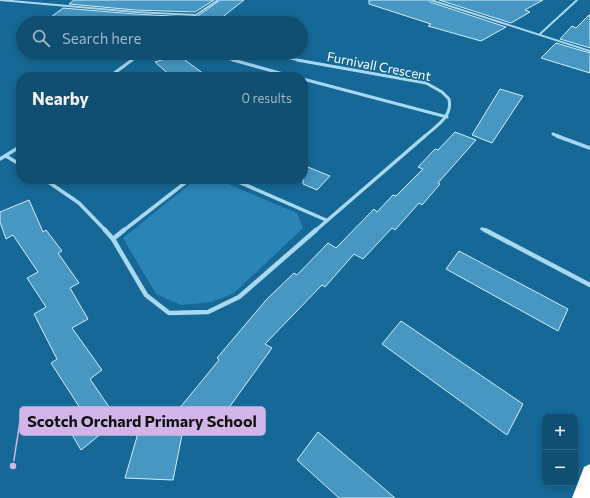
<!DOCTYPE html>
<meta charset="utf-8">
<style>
body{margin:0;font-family:Commissioner,sans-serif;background:#1e5979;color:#f1f3f6}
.controls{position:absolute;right:12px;bottom:12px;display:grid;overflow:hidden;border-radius:8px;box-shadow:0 2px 10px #0003}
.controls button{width:36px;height:36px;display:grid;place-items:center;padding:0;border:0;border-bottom:1px solid #306684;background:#104f71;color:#f1f3f6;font:20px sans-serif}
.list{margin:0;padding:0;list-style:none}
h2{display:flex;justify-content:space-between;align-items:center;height:52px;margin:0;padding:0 16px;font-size:17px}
h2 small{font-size:13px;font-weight:400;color:#9cb5c3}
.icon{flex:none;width:22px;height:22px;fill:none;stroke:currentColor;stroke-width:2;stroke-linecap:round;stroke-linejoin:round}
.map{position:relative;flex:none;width:590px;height:498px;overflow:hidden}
.search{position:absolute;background:#104f71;box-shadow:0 2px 10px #0003;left:16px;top:16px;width:292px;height:44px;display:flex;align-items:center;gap:10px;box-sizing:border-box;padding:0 14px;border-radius:22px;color:#9cb5c3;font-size:15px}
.panel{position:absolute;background:#104f71;box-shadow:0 2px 10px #0003;left:16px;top:72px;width:292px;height:112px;border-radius:16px}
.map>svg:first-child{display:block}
.green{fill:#2985b6}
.building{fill:#4797c2;stroke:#d0edfc}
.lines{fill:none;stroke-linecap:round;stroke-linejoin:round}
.street-far3{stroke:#a8d8f2;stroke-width:2}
.street-far2{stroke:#a8d8f2;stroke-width:3}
.street-far1{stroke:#a8d8f2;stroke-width:3.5}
.street{stroke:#a8d8f2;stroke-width:4.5}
.highway{fill:#fff;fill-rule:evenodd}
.labels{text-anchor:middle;stroke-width:3.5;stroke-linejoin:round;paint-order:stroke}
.far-street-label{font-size:13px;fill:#fff;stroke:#166997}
.leader{fill:none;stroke:#d1b5e9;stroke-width:1.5}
.callout-dot{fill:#d1b5e9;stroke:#166997;stroke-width:1.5}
.callout{fill:#d1b5e9;stroke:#d1b5e9;stroke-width:1.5}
.callout-label{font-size:16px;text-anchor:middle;font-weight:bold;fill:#111}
</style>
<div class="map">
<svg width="590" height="498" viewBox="0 0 590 498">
<rect width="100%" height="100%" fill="#166997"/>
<path class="green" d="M205,180L221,181L297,213L303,228L234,293L212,302L181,305L156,294L123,238L190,184Z"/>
<g class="building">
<path d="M74,0H214L195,12L135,10L69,4Z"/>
<path d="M220,0H244L215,23H188Z"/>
<path d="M369,0H429L430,2L506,27L481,41L428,26L431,24L369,4Z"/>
<path d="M439,0H543L525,10L530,12L511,23Z"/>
<path d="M63,8L135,14L188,17L182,23H95L47,20Z"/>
<path d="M590,14V48L560,39L572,26L576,28Z"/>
<path d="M556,43L590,53V73L541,58Z"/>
<path d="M178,55L208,77H172L155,62Z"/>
<path d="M500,89L523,96L492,143L472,135Z"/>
<path d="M455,132L476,140L438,183L440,184L422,205L419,203L395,230L392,228L363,259L354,254L325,287L322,285L265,344L272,348L210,434L178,410L219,360L217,358L267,299L294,273L297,275L328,243L336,248L374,209L377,212L393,195L396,196L423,169L418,167L435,149L438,150Z"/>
<path d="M303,165L330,176L317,190L303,184Z"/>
<path d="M29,200L43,232L46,230L62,251L58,253L79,283L70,288L88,319L72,328L102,370L90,379L118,420L81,450L64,421L80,408L51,363L57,359L34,314L46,307L27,278L38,272L13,235L6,239L0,222V212Z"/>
<path d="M459,251L568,309L558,331L446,269Z"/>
<path d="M401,321L523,404L507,435L382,344Z"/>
<path d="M318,432L366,473L395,498H339L297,460Z"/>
<path d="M138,433L182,435L173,480L125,478Z"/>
</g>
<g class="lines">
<g class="street-far3">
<path d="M0,0L135,12L195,15"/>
<path d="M431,0L590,51"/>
<path d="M184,23L218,0"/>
<path d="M540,34L577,0"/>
<path d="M221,53L222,57L236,61"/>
<path d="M258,53L303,61"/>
<path d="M131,61L142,53"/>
</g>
<g class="street-far2">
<path d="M233,60L294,77"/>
<path d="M297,60L426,83L442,92L449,99C453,117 436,126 424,137"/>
<path d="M109,77L132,60"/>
<path d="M303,79L447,117"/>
<path d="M553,134L560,137"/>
</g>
<g class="street-far1">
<path d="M557,136L590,148"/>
<path d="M6,156L21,165"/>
<path d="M0,159L21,146"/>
<path d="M44,179L79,203L106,231"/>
<path d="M232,179L326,220"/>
<path d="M482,229L487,231"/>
<path d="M123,231L190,179"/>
<path d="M315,231L425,136"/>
</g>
<g class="street">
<path d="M105,230L113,239L146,295L169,313L208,312L239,297L316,230"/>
<path d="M485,230L590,285"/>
<path d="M113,239L124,230"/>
</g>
<path class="highway" d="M590,464V498H572L584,467Z"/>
</g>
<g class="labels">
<g class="far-street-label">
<text transform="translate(379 66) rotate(11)" y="5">Furnivall Crescent</text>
</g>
</g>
<path class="leader" d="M13 466L20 421"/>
<circle class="callout-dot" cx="13" cy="466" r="4"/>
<rect class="callout" x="20" y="407" width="245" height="28" rx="4"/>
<g class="callout-label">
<text x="142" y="427">Scotch Orchard Primary School</text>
</g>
</svg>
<div class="controls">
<button>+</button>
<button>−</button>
</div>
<div class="search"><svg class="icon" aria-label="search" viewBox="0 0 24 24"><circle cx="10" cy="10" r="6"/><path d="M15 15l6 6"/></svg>Search here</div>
<section class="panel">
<h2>Nearby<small>0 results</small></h2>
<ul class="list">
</ul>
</section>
</div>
